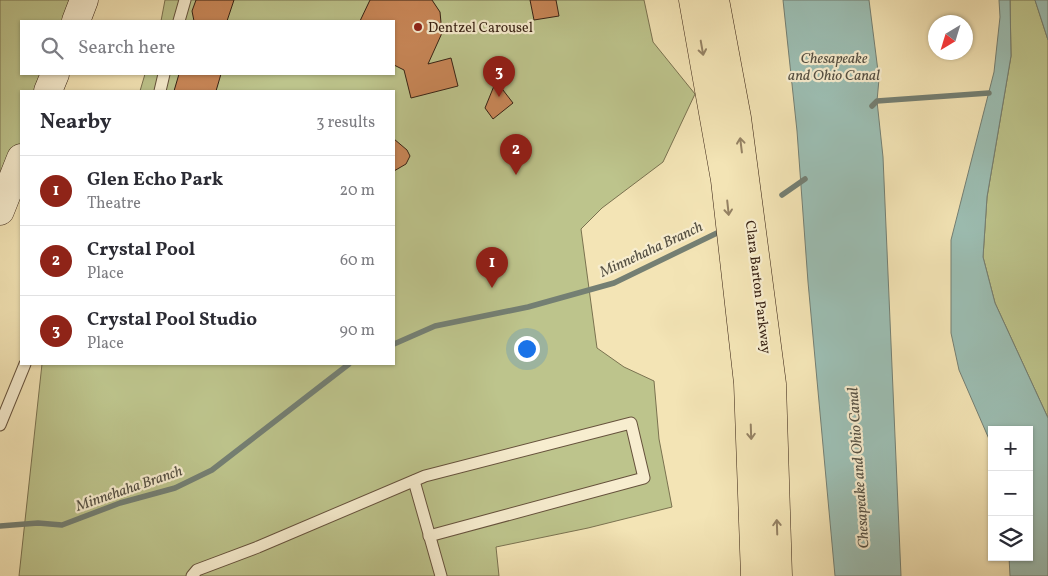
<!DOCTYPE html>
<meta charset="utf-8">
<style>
body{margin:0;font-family:Vollkorn,serif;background:#f2f2f3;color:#2b2b33}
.controls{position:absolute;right:15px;bottom:15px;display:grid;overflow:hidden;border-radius:0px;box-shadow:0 1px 4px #0004}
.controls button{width:45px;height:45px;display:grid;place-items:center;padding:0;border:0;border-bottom:1px solid #e1e1e2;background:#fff;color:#2b2b33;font:25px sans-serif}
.compass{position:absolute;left:928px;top:15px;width:45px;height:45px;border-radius:50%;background:#fff;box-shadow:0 1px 4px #0004;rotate:218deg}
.you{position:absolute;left:526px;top:348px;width:18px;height:18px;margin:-12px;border:4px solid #fff;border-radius:50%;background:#1a73e8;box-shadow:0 0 0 8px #1a73e833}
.badge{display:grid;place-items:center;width:32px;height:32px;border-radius:50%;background:#8f2418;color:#fff;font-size:16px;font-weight:700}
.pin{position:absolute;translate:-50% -41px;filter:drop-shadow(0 1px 2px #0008)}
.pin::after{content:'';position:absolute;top:26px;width:18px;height:15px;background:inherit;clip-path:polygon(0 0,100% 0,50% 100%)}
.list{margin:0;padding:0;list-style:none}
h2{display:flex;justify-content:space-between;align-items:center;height:65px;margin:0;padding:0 20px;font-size:21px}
h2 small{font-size:16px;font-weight:400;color:#7c7c81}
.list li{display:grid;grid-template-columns:32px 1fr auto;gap:15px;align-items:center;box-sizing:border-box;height:70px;padding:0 20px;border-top:1px solid #e1e1e2}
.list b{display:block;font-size:19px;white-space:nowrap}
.list p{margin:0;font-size:16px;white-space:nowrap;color:#7c7c81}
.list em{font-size:16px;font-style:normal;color:#7c7c81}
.icon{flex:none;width:28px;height:28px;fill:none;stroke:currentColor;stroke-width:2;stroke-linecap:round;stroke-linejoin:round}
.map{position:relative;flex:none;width:1048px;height:576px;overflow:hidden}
.search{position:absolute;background:#fff;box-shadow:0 1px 4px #0004;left:20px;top:20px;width:375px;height:55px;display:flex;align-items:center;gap:12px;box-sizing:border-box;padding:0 18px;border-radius:0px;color:#7c7c81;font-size:19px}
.panel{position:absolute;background:#fff;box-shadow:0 1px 4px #0004;left:20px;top:90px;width:375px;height:275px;border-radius:0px}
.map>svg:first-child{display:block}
.green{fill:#bdc48c;stroke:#7a7250}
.water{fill:#9cbeb3;stroke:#747f73}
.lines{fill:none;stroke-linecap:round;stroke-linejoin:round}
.stream{stroke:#747f73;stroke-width:5.5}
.building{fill:#c88657;stroke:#372113}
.lane-casing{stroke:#66523c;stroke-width:13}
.secondary-casing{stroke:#372113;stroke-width:29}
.highway-casing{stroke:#372113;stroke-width:29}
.lane{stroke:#f7edcf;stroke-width:11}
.secondary{stroke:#f7edcf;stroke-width:28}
.highway{stroke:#f3e4b5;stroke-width:28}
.oneway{stroke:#958264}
.poi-dot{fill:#8f2418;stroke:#f7edcf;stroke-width:2}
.labels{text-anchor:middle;stroke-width:4.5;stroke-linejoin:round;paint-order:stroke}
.poi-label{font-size:14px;fill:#372113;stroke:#f7edcf;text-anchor:start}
.street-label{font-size:14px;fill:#372113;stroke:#f7edcf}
.water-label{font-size:15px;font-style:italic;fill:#555043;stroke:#f7edcf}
</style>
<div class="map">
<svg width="1048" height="576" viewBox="0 0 1048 576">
<rect width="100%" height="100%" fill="#f3e4b5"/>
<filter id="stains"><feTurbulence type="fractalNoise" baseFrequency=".004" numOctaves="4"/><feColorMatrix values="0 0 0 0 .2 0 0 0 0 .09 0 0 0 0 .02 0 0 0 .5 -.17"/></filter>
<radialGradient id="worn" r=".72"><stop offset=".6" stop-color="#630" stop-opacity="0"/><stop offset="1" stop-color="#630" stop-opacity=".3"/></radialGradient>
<g class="green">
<path d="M0,0H84L76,21H21V74H55L48,91H21V158L0,211Z"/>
<path d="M165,0H644L653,42L695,94L663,162L602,208L581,229L597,348L624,367L654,381L659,439L672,507L588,528L496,547L499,576H19L42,364H394V91H140L145,74H394V21H161Z"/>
<path d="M1010,0H1035L1048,40V418L995,303L983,257L987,197L1011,56Z"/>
</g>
<g class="water">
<path d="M783,0H869L879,79L877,101L883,157L901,576H835L808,282L797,131Z"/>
<path d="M999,0H1010L1011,56L987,197L983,257L995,303L1048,418V576H1010L1009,557H1029V430H992V454L989,439L959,370L951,333V240L994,72L1000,17Z"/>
<path d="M1035,0H1048V40Z"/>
</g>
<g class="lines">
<g class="stream">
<path d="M872,106L877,101L989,93"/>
<path d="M782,195L805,179"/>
<path d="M394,344L435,326L528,307L614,283L717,233"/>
<path d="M0,526L38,523L62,525L120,503L175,488L212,470L349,364"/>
</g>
</g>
<g class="building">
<path d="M196,0H234L227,21H194L192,11Z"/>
<path d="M370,0H432L440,12L442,33L428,64L451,58L458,86L411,98L404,70L394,65V21H360Z"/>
<path d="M530,0H556L559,16L534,20Z"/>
<path d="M179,74H221L216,91H174Z"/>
<path d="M496,81L513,103L493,119L485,108Z"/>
<path d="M394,139L407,150L410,156L406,164L394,171Z"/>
</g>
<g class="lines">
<defs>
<g id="lane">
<path d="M179,21L185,0"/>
<path d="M160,91L164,74"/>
<path d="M0,425L25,364"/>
<path d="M414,481L441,576"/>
<path d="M192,576L197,570L258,547L425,476L631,423L644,478L429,536"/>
</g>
<g id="secondary">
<path d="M76,21L84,0"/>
<path d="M48,91L55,74"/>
<path d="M0,211L21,158"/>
</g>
<g id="highway">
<path d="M693,0L725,180L748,383L755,576"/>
<path d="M715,0L737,118L772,384L778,576"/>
</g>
</defs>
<use href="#lane" class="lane-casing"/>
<use href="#secondary" class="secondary-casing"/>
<use href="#highway" class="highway-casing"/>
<use href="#lane" class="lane"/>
<use href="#secondary" class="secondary"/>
<use href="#highway" class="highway"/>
</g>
<defs><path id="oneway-shaft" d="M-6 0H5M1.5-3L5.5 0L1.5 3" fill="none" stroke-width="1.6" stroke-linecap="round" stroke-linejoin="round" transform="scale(1.25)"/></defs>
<g class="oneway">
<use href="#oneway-shaft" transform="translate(702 48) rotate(80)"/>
<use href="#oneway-shaft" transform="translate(741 145) rotate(-97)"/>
<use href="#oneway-shaft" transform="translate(728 208) rotate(84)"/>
<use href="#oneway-shaft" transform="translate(751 432) rotate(88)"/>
<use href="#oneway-shaft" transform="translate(777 527) rotate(-92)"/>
</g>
<circle class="poi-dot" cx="418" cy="27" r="5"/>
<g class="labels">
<g class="poi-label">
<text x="428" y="32">Dentzel Carousel</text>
</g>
<g class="street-label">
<text transform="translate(759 287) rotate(83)" y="5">Clara Barton Parkway</text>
</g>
<g class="water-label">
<text x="834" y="63">Chesapeake<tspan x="834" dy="17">and Ohio Canal</tspan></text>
<text transform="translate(651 249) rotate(-25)" y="5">Minnehaha Branch</text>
<text transform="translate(858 468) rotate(-94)" y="5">Chesapeake and Ohio Canal</text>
<text transform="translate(129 488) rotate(-19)" y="5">Minnehaha Branch</text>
</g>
</g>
<rect width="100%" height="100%" filter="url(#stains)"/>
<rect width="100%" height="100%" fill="url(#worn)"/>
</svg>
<div class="controls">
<button>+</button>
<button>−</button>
<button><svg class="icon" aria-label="layers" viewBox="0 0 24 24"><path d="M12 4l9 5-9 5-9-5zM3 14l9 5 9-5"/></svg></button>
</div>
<svg class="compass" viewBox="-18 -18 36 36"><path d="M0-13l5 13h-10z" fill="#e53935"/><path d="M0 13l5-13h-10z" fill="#7c7c81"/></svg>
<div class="you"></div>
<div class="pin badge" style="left:492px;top:288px">1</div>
<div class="pin badge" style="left:516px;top:175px">2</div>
<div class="pin badge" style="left:499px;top:97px">3</div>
<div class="search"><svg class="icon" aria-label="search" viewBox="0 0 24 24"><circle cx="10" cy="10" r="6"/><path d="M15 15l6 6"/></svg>Search here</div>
<section class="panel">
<h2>Nearby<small>3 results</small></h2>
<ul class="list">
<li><span class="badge">1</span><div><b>Glen Echo Park</b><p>Theatre</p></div><em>20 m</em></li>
<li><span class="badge">2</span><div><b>Crystal Pool</b><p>Place</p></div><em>60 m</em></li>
<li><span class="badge">3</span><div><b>Crystal Pool Studio</b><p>Place</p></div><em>90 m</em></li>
</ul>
</section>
</div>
